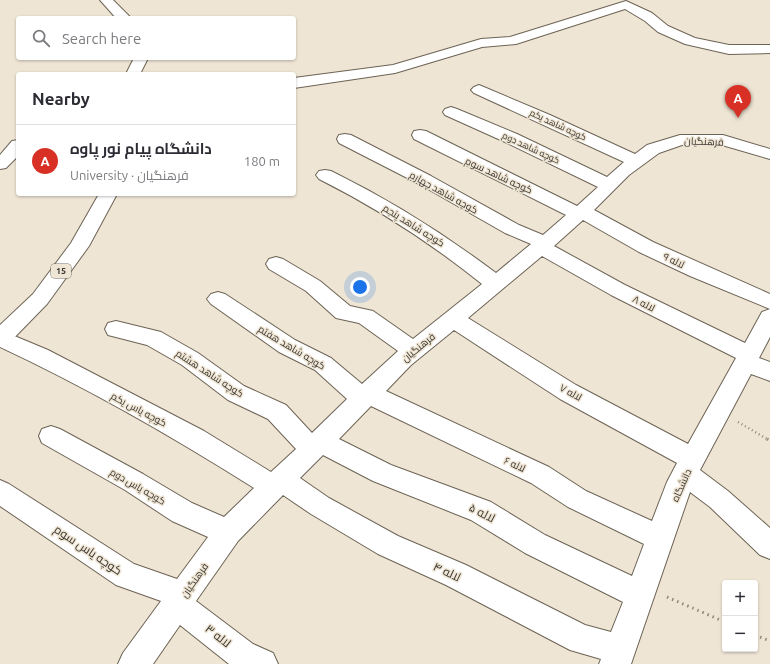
<!DOCTYPE html>
<meta charset="utf-8">
<style>
body{margin:0;font-family:Ubuntu,Cairo,sans-serif;background:#f2f2f3;color:#2b2b33}
.controls{position:absolute;right:12px;bottom:12px;display:grid;overflow:hidden;border-radius:4px;box-shadow:0 1px 3px #0004}
.controls button{width:36px;height:36px;display:grid;place-items:center;padding:0;border:0;border-bottom:1px solid #e1e1e2;background:#fff;color:#2b2b33;font:20px sans-serif}
.you{position:absolute;left:360px;top:287px;width:14px;height:14px;margin:-10px;border:3px solid #fff;border-radius:50%;background:#1a73e8;box-shadow:0 0 0 6px #1a73e833}
.badge{display:grid;place-items:center;width:26px;height:26px;border-radius:50%;background:#d93025;color:#fff;font-size:13px;font-weight:700}
.pin{position:absolute;translate:-50% -33px;filter:drop-shadow(0 1px 2px #0008)}
.pin::after{content:'';position:absolute;top:21px;width:14px;height:12px;background:inherit;clip-path:polygon(0 0,100% 0,50% 100%)}
.list{margin:0;padding:0;list-style:none}
h2{display:flex;justify-content:space-between;align-items:center;height:52px;margin:0;padding:0 16px;font-size:17px}
h2 small{font-size:13px;font-weight:400;color:#7c7c81}
.list li{display:grid;grid-template-columns:26px 1fr auto;gap:12px;align-items:center;box-sizing:border-box;height:72px;padding:0 16px;border-top:1px solid #e1e1e2}
.list b{display:block;font-size:15px;white-space:nowrap}
.list p{margin:0;font-size:13px;white-space:nowrap;color:#7c7c81}
.list em{font-size:13px;font-style:normal;color:#7c7c81}
.icon{flex:none;width:22px;height:22px;fill:none;stroke:currentColor;stroke-width:2;stroke-linecap:round;stroke-linejoin:round}
.map{position:relative;flex:none;width:770px;height:664px;overflow:hidden}
.search{position:absolute;background:#fff;box-shadow:0 1px 3px #0004;left:16px;top:16px;width:280px;height:44px;display:flex;align-items:center;gap:10px;box-sizing:border-box;padding:0 14px;border-radius:4px;color:#7c7c81;font-size:15px}
.panel{position:absolute;background:#fff;box-shadow:0 1px 3px #0004;left:16px;top:72px;width:280px;height:124px;border-radius:4px}
.map>svg:first-child{display:block}
.lines{fill:none;stroke-linecap:round;stroke-linejoin:round}
.minor-casing{stroke:#6c6355;stroke-width:2}
.major-casing{stroke:#6c6355;stroke-width:2}
.path-far1{stroke:#90897e;stroke-width:2.5;stroke-dasharray:1 3;stroke-linecap:butt}
.path{stroke:#90897e;stroke-width:3;stroke-dasharray:1.5 4;stroke-linecap:butt}
.minor{fill:#fff;fill-rule:evenodd}
.major{fill:#fff;fill-rule:evenodd}
.labels{text-anchor:middle;stroke-width:3;stroke-linejoin:round;paint-order:stroke}
.far-street-label{font-size:9px;fill:#3a3630;stroke:#efe5d4}
.shield{fill:#efe5d4;stroke:#706a61;stroke-width:1}
.shield-label{font-size:9px;font-weight:bold;fill:#3a3630}
.street-label{font-size:10px;fill:#3a3630;stroke:#efe5d4}
.near-street-label{font-size:12px;fill:#3a3630;stroke:#efe5d4}
</style>
<div class="map">
<svg width="770" height="664" viewBox="0 0 770 664">
<rect width="100%" height="100%" fill="#efe5d4"/>
<g class="lines">
<defs>
<g id="minor">
<path d="M626,1L652,13L668,26L695,38L729,45H770V53L729,54L685,44L658,32L645,21L625,9L516,44L482,47L395,73L294,88V78L393,65L481,39L510,37Z"/>
<path d="M479,85L550,115L635,154L647,145L680,135H723L770,149V159L722,145H682L659,153L629,175L594,210L653,242L770,294V337L759,358L770,362V381L751,374L700,470L728,491L770,528V559L760,555L710,507L690,492L631,664H599L601,659L570,650L446,585L378,554L311,514L283,495L238,541L196,601L253,644L273,653L278,664H229L180,625L153,664H118L123,653L161,601L116,585L0,506V480L9,484L134,564L177,579L208,537L172,521L125,490L42,443L39,436L42,429L51,426L60,429L143,474L192,503L224,517L254,488C173,437 88,388 0,347V330L48,350L204,431L271,472L296,449L268,419L228,400L182,365L147,345L108,335L105,329L108,323L116,321L161,332L198,353L244,386L286,405L312,433L347,399L315,370L279,352L211,304L207,299L211,294L218,292L225,294L295,340L331,358L362,384L398,351L359,323L336,318L306,291L269,269L266,264L269,259L276,257L283,259L320,281L350,306L373,311L413,339L482,284C431,243 377,208 319,179L316,175L319,171L325,170L331,171C390,200 444,234 496,273L531,244L505,233L419,184L339,143L337,139L339,135L345,134L351,135L431,176L519,225L543,235L566,215L414,139L412,135L414,131L420,130L426,131L577,206L598,187L505,142L445,115L443,112L445,109L451,107L457,109L517,134L607,177L624,162L474,93L471,90L474,87ZM583,220L639,252L690,276L770,309L762,312L745,343L625,285L554,246ZM542,256L611,295L736,358L688,444L576,385L468,318ZM454,330L560,399L677,463L667,482L652,521L586,491L549,467L386,391L411,365ZM371,406L531,483L568,507L644,544L632,576L545,535L491,502L391,465L339,439ZM323,455L373,481L471,520L525,553L623,602L611,632L585,625L466,565L398,536L329,498L300,478Z"/>
<path d="M18,140V156L6,168L0,169V155L12,141Z"/>
</g>
<g id="major">
<path d="M100,0H113L131,18H116Z"/>
<path d="M134,58H148L140,74H126Z"/>
<path d="M99,194H117L89,246L47,304L8,344L0,346V325L33,294L71,243Z"/>
</g>
</defs>
<use href="#minor" class="minor-casing"/>
<use href="#major" class="major-casing"/>
<path class="path-far1" d="M738,422L769,440"/>
<g class="path">
<path d="M767,439L770,441"/>
<path d="M667,597L725,622"/>
<path d="M755,635L770,641"/>
</g>
<use href="#minor" class="minor"/>
<use href="#major" class="major"/>
</g>
<g class="labels">
<g class="far-street-label">
<text transform="translate(558 125) rotate(25)" y="3">کوچه شاهد یکم</text>
<text transform="translate(531 148) rotate(25)" y="3">کوچه شاهد دوم</text>
</g>
<rect class="shield" x="51" y="264" width="20" height="14" rx="3"/>
<g class="shield-label">
<text x="61" y="274">15</text>
</g>
<g class="street-label">
<text transform="translate(704 141) rotate(2)" y="4">فرهنگیان</text>
<text transform="translate(499 175) rotate(25)" y="4">کوچه شاهد سوم</text>
<text transform="translate(444 192) rotate(29)" y="4">کوچه شاهد چهارم</text>
<text transform="translate(414 225) rotate(32)" y="4">کوچه شاهد پنجم</text>
<text transform="translate(674 260) rotate(26)" y="4">لاله ۹</text>
<text transform="translate(644 303) rotate(27)" y="4">لاله ۸</text>
<text transform="translate(292 347) rotate(31)" y="4">کوچه شاهد هفتم</text>
<text transform="translate(418 347) rotate(-39)" y="4">فرهنگیان</text>
<text transform="translate(210 373) rotate(33)" y="4">کوچه شاهد هشتم</text>
<text transform="translate(571 392) rotate(29)" y="4">لاله ۷</text>
<text transform="translate(139 409) rotate(28)" y="4">کوچه یاس یکم</text>
<text transform="translate(515 464) rotate(25)" y="4">لاله ۶</text>
<text transform="translate(681 485) rotate(-66)" y="4">دانشگاه</text>
<text transform="translate(138 486) rotate(30)" y="4">کوچه یاس دوم</text>
<text transform="translate(194 580) rotate(-55)" y="4">فرهنگیان</text>
</g>
<g class="near-street-label">
<text transform="translate(482 513) rotate(27)" y="4">لاله ۵</text>
<text transform="translate(88 550) rotate(34)" y="4">کوچه یاس سوم</text>
<text transform="translate(447 572) rotate(25)" y="4">لاله ۴</text>
<text transform="translate(218 636) rotate(38)" y="4">لاله ۳</text>
</g>
</g>
</svg>
<div class="controls">
<button>+</button>
<button>−</button>
</div>
<div class="you"></div>
<div class="pin badge" style="left:738px;top:118px">A</div>
<div class="search"><svg class="icon" aria-label="search" viewBox="0 0 24 24"><circle cx="10" cy="10" r="6"/><path d="M15 15l6 6"/></svg>Search here</div>
<section class="panel">
<h2>Nearby<small></small></h2>
<ul class="list">
<li><span class="badge">A</span><div><b>دانشگاه پیام نور پاوه</b><p>University · فرهنگیان</p></div><em>180 m</em></li>
</ul>
</section>
</div>
